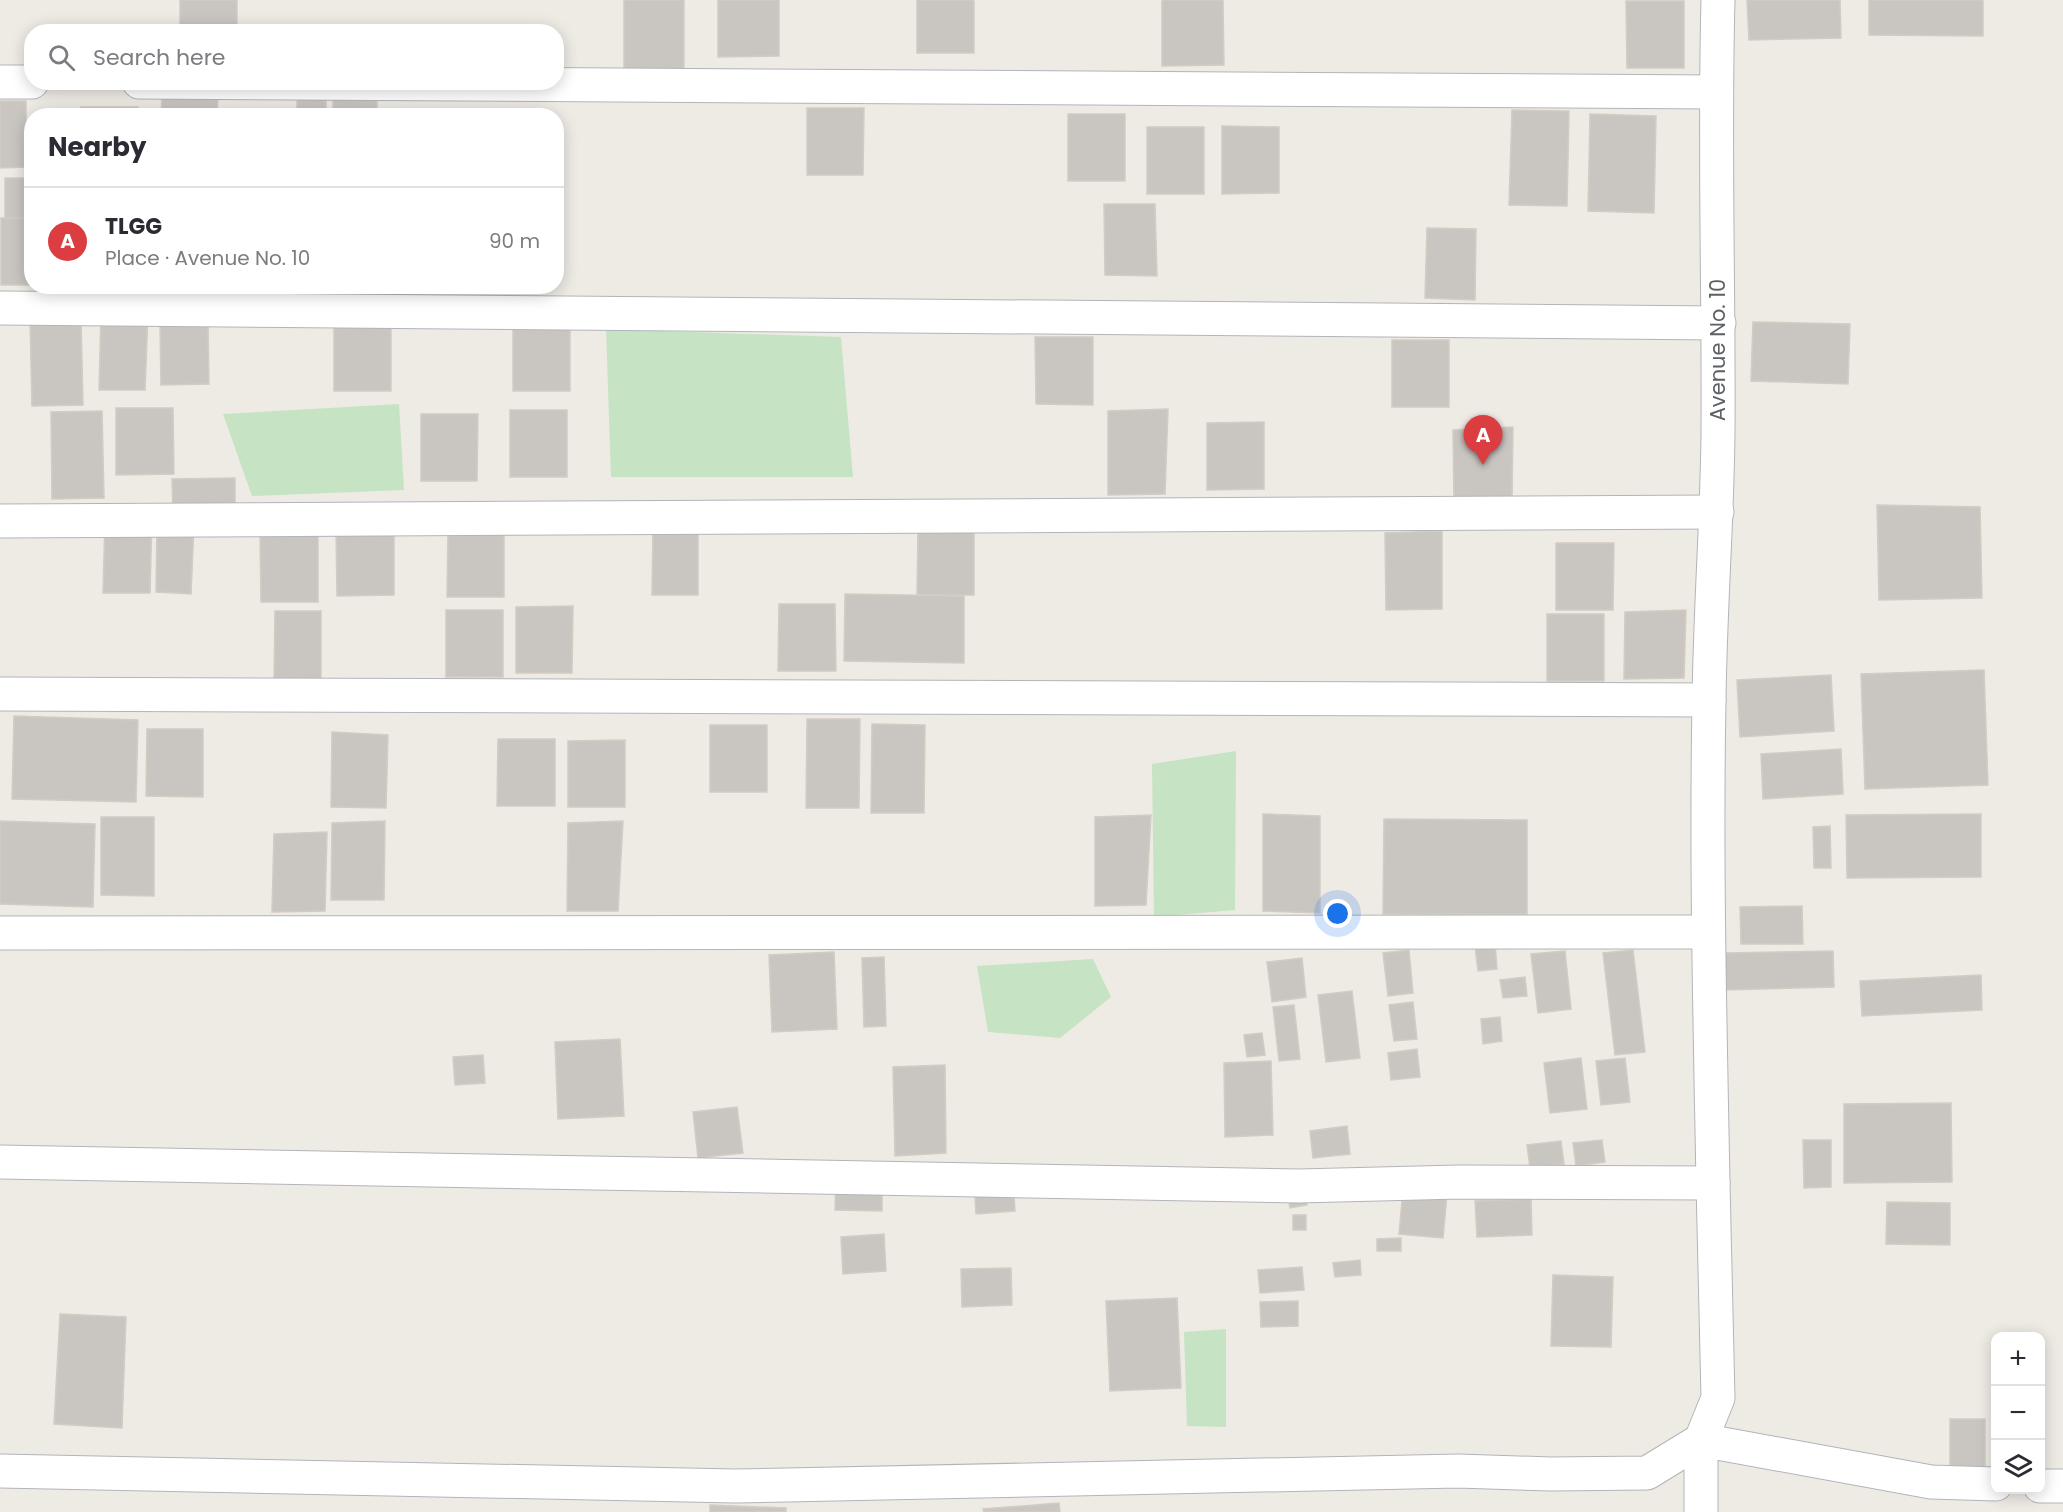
<!DOCTYPE html>
<meta charset="utf-8">
<style>
body{margin:0;font-family:Poppins,sans-serif;background:#f2f2f3;color:#2b2b33}
.controls{position:absolute;right:18px;bottom:18px;display:grid;overflow:hidden;border-radius:12px;box-shadow:0 3px 15px #0003}
.controls button{width:54px;height:54px;display:grid;place-items:center;padding:0;border:0;border-bottom:2px solid #e1e1e2;background:#fff;color:#2b2b33;font:30px sans-serif}
.you{position:absolute;left:1338px;top:914px;width:21px;height:21px;margin:-15px;border:4px solid #fff;border-radius:50%;background:#1a73e8;box-shadow:0 0 0 9px #1a73e833}
.badge{display:grid;place-items:center;width:39px;height:39px;border-radius:50%;background:#db3d40;color:#fff;font-size:20px;font-weight:700}
.pin{position:absolute;translate:-50% -50px;filter:drop-shadow(0 2px 3px #0008)}
.pin::after{content:'';position:absolute;top:32px;width:21px;height:18px;background:inherit;clip-path:polygon(0 0,100% 0,50% 100%)}
.list{margin:0;padding:0;list-style:none}
h2{display:flex;justify-content:space-between;align-items:center;height:78px;margin:0;padding:0 24px;font-size:26px}
h2 small{font-size:20px;font-weight:400;color:#7c7c81}
.list li{display:grid;grid-template-columns:39px 1fr auto;gap:18px;align-items:center;box-sizing:border-box;height:108px;padding:0 24px;border-top:2px solid #e1e1e2}
.list b{display:block;font-size:22px;white-space:nowrap}
.list p{margin:0;font-size:20px;white-space:nowrap;color:#7c7c81}
.list em{font-size:20px;font-style:normal;color:#7c7c81}
.icon{flex:none;width:33px;height:33px;fill:none;stroke:currentColor;stroke-width:2;stroke-linecap:round;stroke-linejoin:round}
.map{position:relative;flex:none;width:2063px;height:1512px;overflow:hidden}
.search{position:absolute;background:#fff;box-shadow:0 3px 15px #0003;left:24px;top:24px;width:540px;height:66px;display:flex;align-items:center;gap:15px;box-sizing:border-box;padding:0 21px;border-radius:24px;color:#7c7c81;font-size:22px}
.panel{position:absolute;background:#fff;box-shadow:0 3px 15px #0003;left:24px;top:108px;width:540px;height:186px;border-radius:24px}
.map>svg:first-child{display:block}
.green{fill:#c6e3c3}
.building{fill:#c9c6c2;stroke:#d2ccc3;stroke-width:1.5}
.lines{fill:none;stroke-linecap:round;stroke-linejoin:round}
.minor-casing{stroke:#b2b5b8;stroke-width:35}
.minor{stroke:#fff;stroke-width:33}
.labels{text-anchor:middle;stroke-width:4.5;stroke-linejoin:round;paint-order:stroke}
.street-label{font-size:21px;fill:#5d6064;stroke:#fff}
</style>
<div class="map">
<svg width="2063" height="1512" viewBox="0 0 2063 1512">
<rect width="100%" height="100%" fill="#eeebe5"/>
<g class="green">
<path d="M606,329L841,337L853,477H611Z"/>
<path d="M399,404L404,490L252,496L223,414Z"/>
<path d="M1236,751L1235,910L1154,917L1152,764Z"/>
<path d="M1093,959L1111,997L1060,1038L988,1032L977,966Z"/>
<path d="M1226,1329V1427L1187,1426L1184,1332Z"/>
</g>
<g class="building">
<rect x="180" y="0" width="57" height="32"/>
<rect x="624" y="0" width="60" height="76"/>
<path d="M718,0H779V56L718,57Z"/>
<rect x="917" y="0" width="57" height="53"/>
<path d="M1162,0H1223L1224,65L1162,66Z"/>
<path d="M1747,0H1840L1841,38L1749,40Z"/>
<path d="M1869,0H1983V36L1869,35Z"/>
<path d="M1626,1H1684V68H1627Z"/>
<path d="M162,95L218,96L217,116H161Z"/>
<path d="M297,98L326,99V116H297Z"/>
<rect x="333" y="98" width="44" height="18"/>
<path d="M0,101H26V167L0,168Z"/>
<rect x="81" y="107" width="57" height="9"/>
<path d="M807,108H864L863,175H807Z"/>
<path d="M1512,110L1569,111L1567,206L1509,205Z"/>
<rect x="1068" y="114" width="57" height="67"/>
<path d="M1590,114L1656,116L1654,213L1588,211Z"/>
<path d="M1222,126L1279,127V193L1222,194Z"/>
<rect x="1147" y="127" width="57" height="67"/>
<rect x="5" y="178" width="27" height="48"/>
<path d="M1104,204H1155L1157,276L1105,275Z"/>
<rect x="1" y="218" width="31" height="67"/>
<path d="M1427,228L1476,229L1475,300L1425,298Z"/>
<path d="M285,286H322L321,290L285,288Z"/>
<path d="M148,314L145,390H99L101,315Z"/>
<path d="M81,318L83,405L32,406L30,319Z"/>
<path d="M208,322L209,384L161,385L160,323Z"/>
<path d="M1753,322L1850,324L1848,384L1751,381Z"/>
<rect x="334" y="324" width="57" height="67"/>
<rect x="513" y="324" width="57" height="67"/>
<path d="M1035,337H1093V405L1036,404Z"/>
<rect x="1392" y="340" width="57" height="67"/>
<path d="M116,408H173L174,474L116,475Z"/>
<path d="M1168,409L1165,494L1108,495V411Z"/>
<rect x="510" y="410" width="57" height="67"/>
<path d="M102,411L104,498L52,499L51,412Z"/>
<path d="M421,414H478L477,481H421Z"/>
<path d="M1264,422V489L1207,490V423Z"/>
<path d="M1513,427L1512,500L1454,502L1453,430Z"/>
<path d="M235,478V514L173,515L172,479Z"/>
<path d="M1877,505L1980,507L1982,598L1879,600Z"/>
<path d="M152,517L150,593H103L105,518Z"/>
<path d="M157,525H194L191,594L156,592Z"/>
<path d="M653,526L698,527V595H652Z"/>
<path d="M918,527L974,528V595H917Z"/>
<path d="M394,528V595L337,596L336,529Z"/>
<path d="M448,530H504V597H447Z"/>
<path d="M1442,531V609L1386,610L1385,533Z"/>
<path d="M260,535H318V602H261Z"/>
<path d="M1556,543H1614L1613,610H1556Z"/>
<path d="M845,594L964,596V663L844,661Z"/>
<path d="M779,604H835L836,671H778Z"/>
<path d="M573,606L572,673H516V607Z"/>
<rect x="446" y="610" width="57" height="67"/>
<path d="M1686,610L1684,678L1624,679L1625,612Z"/>
<path d="M275,611H321V687L274,686Z"/>
<rect x="1547" y="614" width="57" height="67"/>
<path d="M1984,670L1988,785L1865,789L1861,674Z"/>
<path d="M1831,675L1834,731L1740,737L1737,680Z"/>
<path d="M14,716L138,720L136,802L12,799Z"/>
<path d="M807,719H860L859,808H806Z"/>
<path d="M872,724L925,725L924,813H871Z"/>
<rect x="710" y="725" width="57" height="67"/>
<path d="M147,729H203V797L146,796Z"/>
<path d="M332,732L388,735L386,808L331,807Z"/>
<path d="M498,739H555V806H497Z"/>
<path d="M625,740V807H568V741Z"/>
<path d="M1841,749L1843,794L1763,799L1761,754Z"/>
<path d="M1263,814L1320,816V913L1263,911Z"/>
<path d="M1981,814V877L1847,878L1846,815Z"/>
<path d="M1151,815L1146,905L1095,906V817Z"/>
<path d="M101,817H154V896L101,895Z"/>
<path d="M1384,819L1527,820V914H1383Z"/>
<path d="M0,821L95,824L93,907L0,904Z"/>
<path d="M385,821L384,900H331L332,823Z"/>
<path d="M623,821L618,911H567L568,823Z"/>
<path d="M1830,826L1831,868H1814L1813,827Z"/>
<path d="M327,832L325,911L272,912L274,834Z"/>
<path d="M1802,906L1803,944H1741L1740,907Z"/>
<path d="M1495,944L1497,969L1478,971L1475,946Z"/>
<path d="M1409,950L1413,993L1388,996L1383,953Z"/>
<path d="M1633,950L1645,1052L1615,1055L1603,953Z"/>
<path d="M1565,951L1571,1009L1538,1013L1531,954Z"/>
<path d="M1833,951L1834,987L1723,990V953Z"/>
<path d="M834,952L837,1029L772,1032L769,955Z"/>
<path d="M884,957L886,1026L864,1027L862,958Z"/>
<path d="M1302,958L1306,997L1272,1002L1267,962Z"/>
<path d="M1981,975L1982,1010L1862,1016L1860,981Z"/>
<path d="M1525,977L1527,996L1503,998L1500,980Z"/>
<path d="M1352,991L1360,1058L1326,1062L1318,995Z"/>
<path d="M1413,1002L1417,1039L1394,1041L1389,1005Z"/>
<path d="M1294,1005L1300,1059L1279,1061L1273,1007Z"/>
<path d="M1500,1017L1502,1041L1483,1044L1481,1019Z"/>
<path d="M1262,1033L1265,1055L1247,1057L1244,1035Z"/>
<path d="M620,1039L624,1116L558,1119L555,1042Z"/>
<path d="M1417,1049L1420,1077L1391,1080L1388,1053Z"/>
<path d="M483,1055L485,1083L455,1085L453,1057Z"/>
<path d="M1581,1058L1587,1109L1550,1113L1544,1063Z"/>
<path d="M1625,1058L1630,1102L1601,1105L1596,1061Z"/>
<path d="M1271,1061L1273,1135L1225,1137L1224,1063Z"/>
<path d="M945,1065L946,1153L895,1156L893,1067Z"/>
<path d="M1951,1103L1952,1182L1844,1183V1104Z"/>
<path d="M737,1107L743,1153L698,1158L693,1112Z"/>
<path d="M1347,1126L1350,1154L1313,1158L1310,1131Z"/>
<path d="M1602,1140L1605,1162L1576,1166L1573,1143Z"/>
<path d="M1803,1140H1831V1187L1804,1188Z"/>
<path d="M1561,1141L1564,1164L1530,1168L1527,1145Z"/>
<path d="M836,1177H882V1211L835,1210Z"/>
<path d="M1013,1178L1015,1211L976,1214L974,1180Z"/>
<path d="M1403,1190L1447,1194L1443,1238L1399,1234Z"/>
<path d="M1305,1195L1307,1205L1290,1208L1288,1198Z"/>
<path d="M1531,1199L1532,1235L1477,1237L1475,1201Z"/>
<path d="M1887,1202L1950,1203V1245L1886,1244Z"/>
<rect x="1293" y="1215" width="13" height="15"/>
<path d="M884,1234L886,1271L843,1274L841,1237Z"/>
<path d="M1401,1238V1251H1377V1239Z"/>
<path d="M1360,1260L1361,1275L1335,1277L1333,1263Z"/>
<path d="M1302,1267L1304,1290L1260,1293L1258,1270Z"/>
<path d="M1011,1268L1012,1305L962,1307L961,1269Z"/>
<path d="M1553,1275L1613,1277L1611,1347L1551,1346Z"/>
<path d="M1177,1298L1181,1388L1110,1391L1106,1301Z"/>
<path d="M1298,1301V1326L1261,1327L1260,1302Z"/>
<path d="M60,1314L126,1317L122,1428L54,1424Z"/>
<path d="M1950,1419H1985V1480L1950,1479Z"/>
<path d="M1059,1503L1060,1512H984L983,1509Z"/>
<path d="M710,1505L786,1508V1512H710Z"/>
</g>
<g class="lines">
<defs>
<g id="minor">
<path d="M0,82H32"/>
<path d="M139,82L1715,92"/>
<path d="M0,308L1719,323"/>
<path d="M0,521L1717,512"/>
<path d="M0,694L1709,700"/>
<path d="M0,933L1708,932"/>
<path d="M0,1162L1299,1186L1459,1182L1713,1183C1710,1022 1706,862 1709,701C1710,612 1717,523 1718,434C1719,289 1714,145 1718,0"/>
<path d="M0,1471L735,1486L1458,1471L1551,1474L1647,1473L1701,1440L1718,1398L1713,1183"/>
<path d="M2040,1486H2063"/>
<path d="M1701,1512V1440L1931,1482L1996,1484"/>
</g>
</defs>
<use href="#minor" class="minor-casing"/>
<use href="#minor" class="minor"/>
</g>
<g class="labels">
<g class="street-label">
<text transform="translate(1718 350) rotate(-90)" y="7">Avenue No. 10</text>
</g>
</g>
</svg>
<div class="controls">
<button>+</button>
<button>−</button>
<button><svg class="icon" aria-label="layers" viewBox="0 0 24 24"><path d="M12 4l9 5-9 5-9-5zM3 14l9 5 9-5"/></svg></button>
</div>
<div class="you"></div>
<div class="pin badge" style="left:1483px;top:465px">A</div>
<div class="search"><svg class="icon" aria-label="search" viewBox="0 0 24 24"><circle cx="10" cy="10" r="6"/><path d="M15 15l6 6"/></svg>Search here</div>
<section class="panel">
<h2>Nearby<small></small></h2>
<ul class="list">
<li><span class="badge">A</span><div><b>TLGG</b><p>Place · Avenue No. 10</p></div><em>90 m</em></li>
</ul>
</section>
</div>
